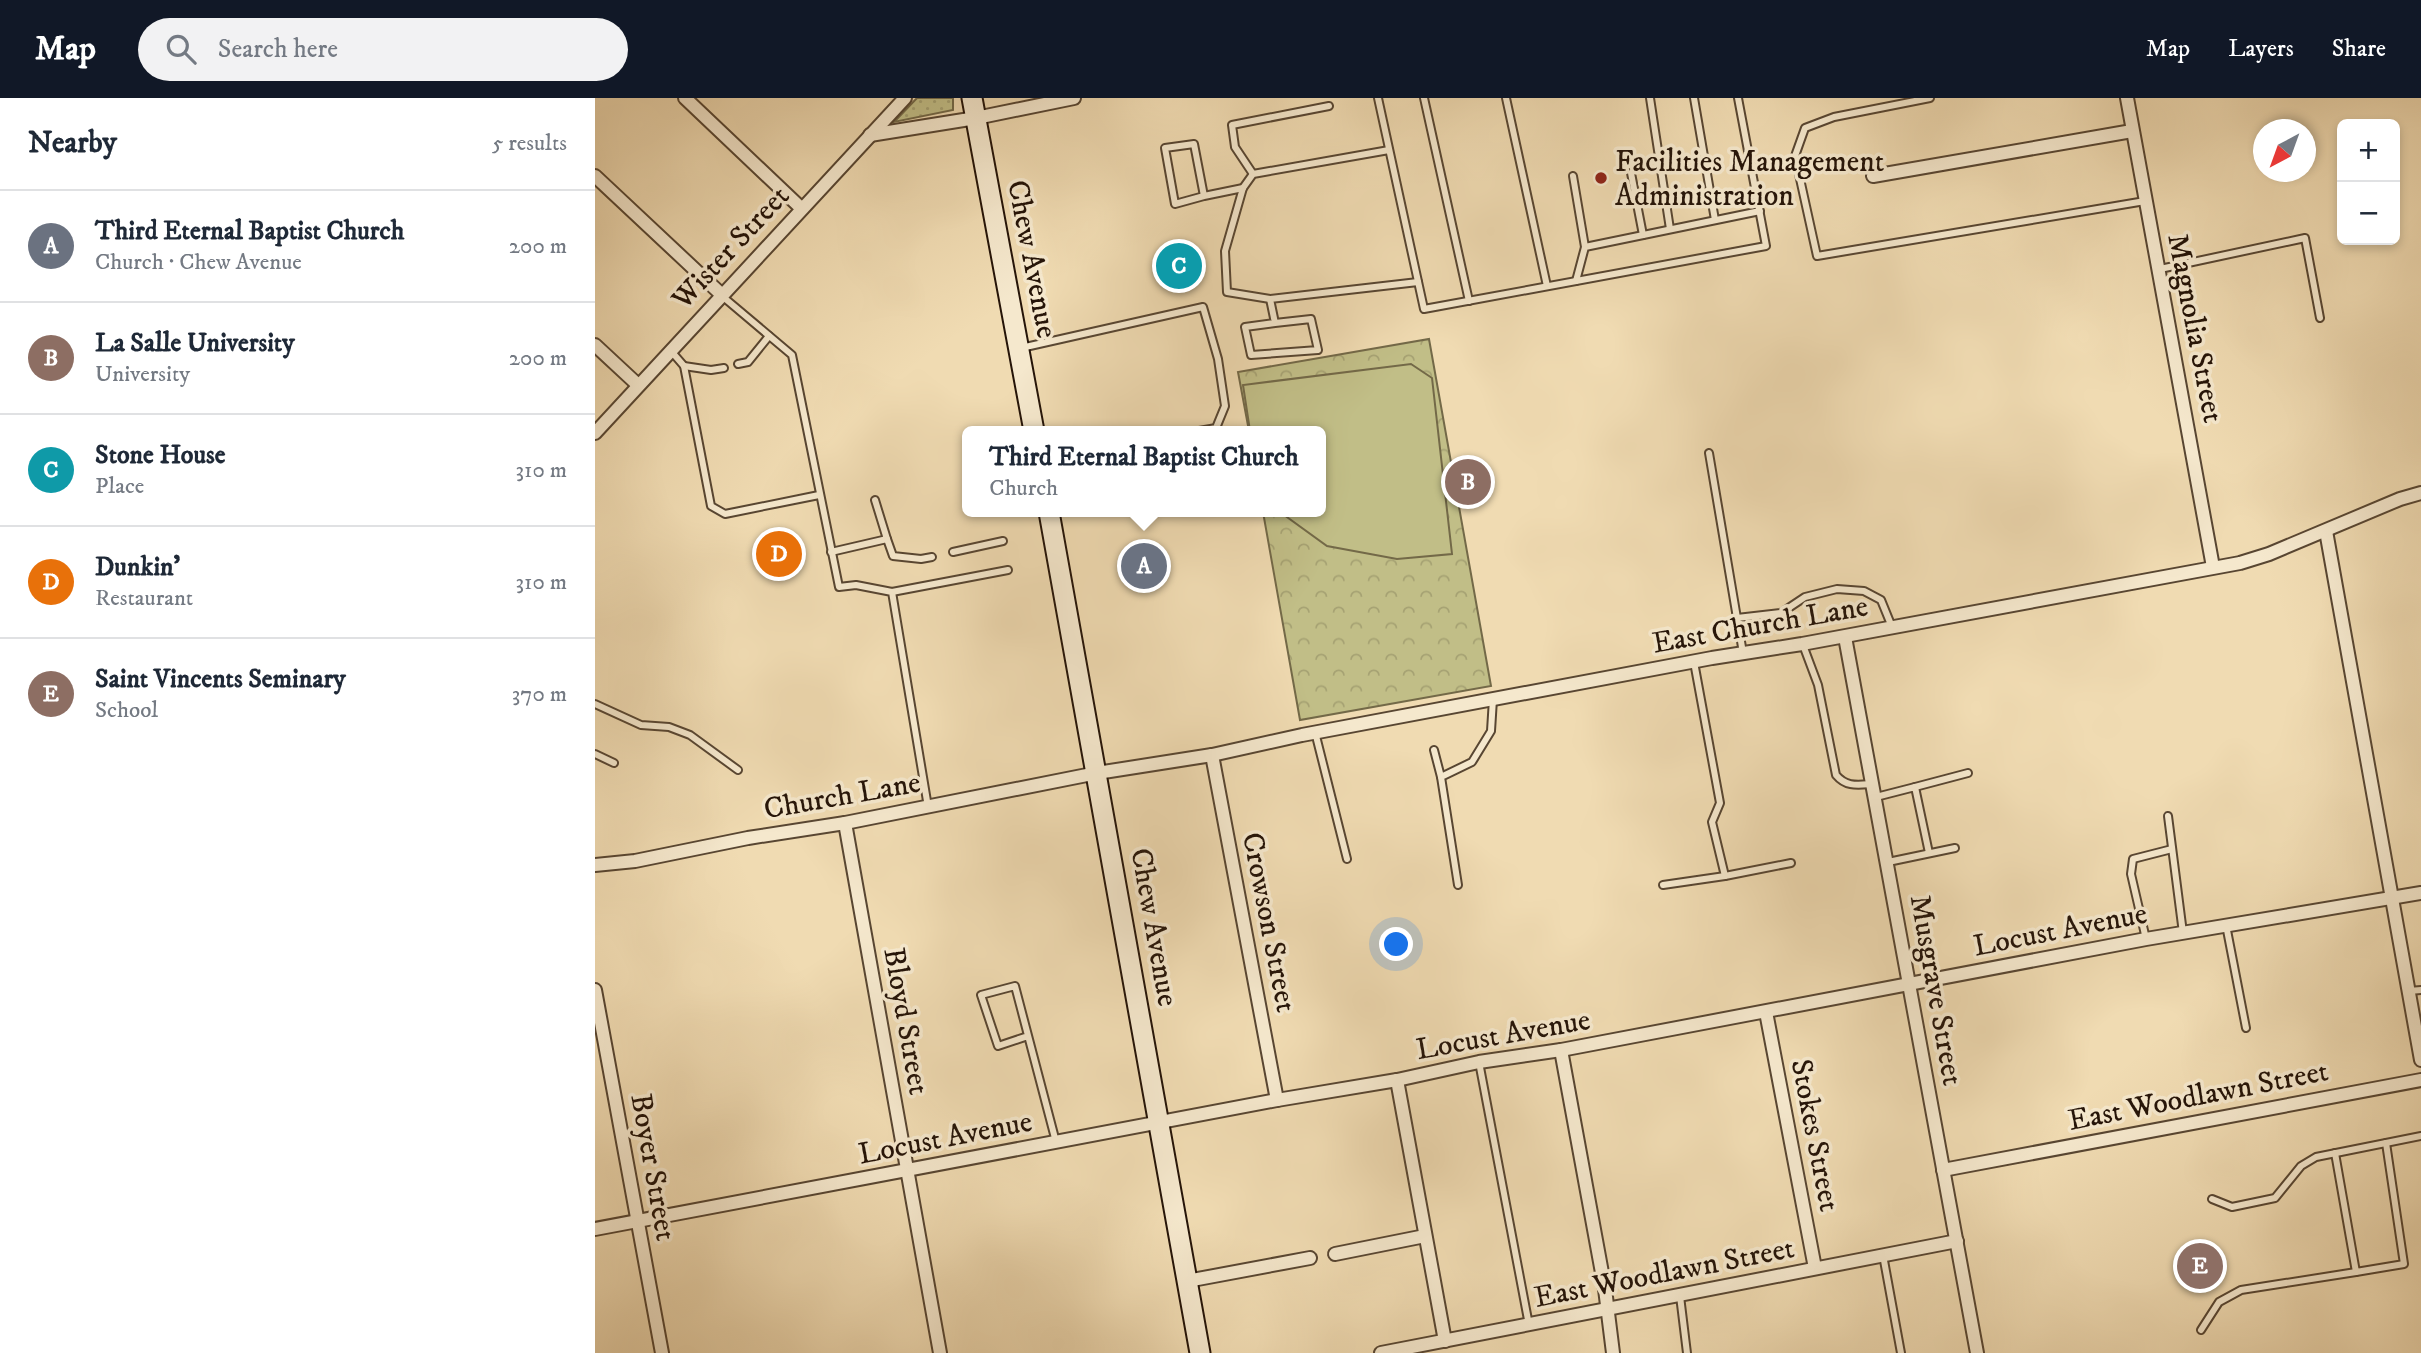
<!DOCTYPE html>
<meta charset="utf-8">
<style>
body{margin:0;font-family:"IM FELL DW Pica",serif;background:#f2f2f3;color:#1f2937}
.controls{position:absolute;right:21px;top:21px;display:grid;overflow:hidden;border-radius:10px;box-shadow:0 4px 10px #0003}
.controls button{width:63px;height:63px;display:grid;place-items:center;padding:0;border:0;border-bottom:2px solid #e0e1e3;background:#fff;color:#1f2937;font:35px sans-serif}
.compass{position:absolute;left:1658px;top:21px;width:63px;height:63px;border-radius:50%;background:#fff;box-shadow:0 4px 10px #0003;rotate:221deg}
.you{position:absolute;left:802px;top:847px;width:24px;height:24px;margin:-18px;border:5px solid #fff;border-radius:50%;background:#1a73e8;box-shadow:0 0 0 10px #1a73e833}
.badge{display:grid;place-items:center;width:46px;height:46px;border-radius:50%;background:#111827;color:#fff;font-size:23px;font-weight:700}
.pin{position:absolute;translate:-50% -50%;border:4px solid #fff;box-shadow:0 2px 7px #0006}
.popup{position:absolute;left:367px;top:328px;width:364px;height:91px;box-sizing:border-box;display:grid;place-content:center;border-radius:10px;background:#fff;filter:drop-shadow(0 2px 5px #0005);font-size:23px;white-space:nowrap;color:#747a83}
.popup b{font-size:26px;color:#1f2937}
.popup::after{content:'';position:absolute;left:50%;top:100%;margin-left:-14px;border:14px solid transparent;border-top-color:#fff}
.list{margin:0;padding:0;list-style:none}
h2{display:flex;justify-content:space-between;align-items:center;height:91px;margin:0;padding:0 28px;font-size:30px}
h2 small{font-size:23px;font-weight:400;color:#747a83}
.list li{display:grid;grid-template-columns:46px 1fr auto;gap:21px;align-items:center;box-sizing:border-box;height:112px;padding:0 28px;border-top:2px solid #e0e1e3}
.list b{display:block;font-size:26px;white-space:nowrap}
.list p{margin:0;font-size:23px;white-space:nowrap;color:#747a83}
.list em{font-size:23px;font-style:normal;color:#747a83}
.icon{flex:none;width:38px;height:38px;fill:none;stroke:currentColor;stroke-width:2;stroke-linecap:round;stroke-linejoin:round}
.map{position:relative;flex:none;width:1826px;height:1255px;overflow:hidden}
header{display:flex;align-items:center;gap:42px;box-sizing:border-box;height:98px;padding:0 35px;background:#111827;color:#fff}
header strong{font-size:33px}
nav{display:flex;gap:38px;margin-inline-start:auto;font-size:24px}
.search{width:490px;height:63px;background:#f2f2f3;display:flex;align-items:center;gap:18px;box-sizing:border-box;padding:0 24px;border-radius:38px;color:#747a83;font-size:26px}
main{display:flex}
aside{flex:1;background:#fff}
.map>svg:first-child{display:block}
.grass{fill:url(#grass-dots);stroke:#736948;stroke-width:2}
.park{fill:url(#park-crowns);stroke:#736948;stroke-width:2}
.pitch{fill:#c1be87;stroke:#736948;stroke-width:2}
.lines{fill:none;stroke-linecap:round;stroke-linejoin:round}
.lane-casing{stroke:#584632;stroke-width:10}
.street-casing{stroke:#584632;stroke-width:16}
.secondary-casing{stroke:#251408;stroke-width:23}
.lane{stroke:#f5e8cd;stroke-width:6}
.street{stroke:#f5e8cd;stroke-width:12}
.secondary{stroke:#f5e8cd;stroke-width:19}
.poi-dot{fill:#8f2418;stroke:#f5e8cd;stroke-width:2.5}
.labels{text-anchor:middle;stroke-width:7;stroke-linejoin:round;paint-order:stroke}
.poi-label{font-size:30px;fill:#251408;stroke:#f5e8cd;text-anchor:start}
.street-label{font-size:30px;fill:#251408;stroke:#f5e8cd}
</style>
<header>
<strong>Map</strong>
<div class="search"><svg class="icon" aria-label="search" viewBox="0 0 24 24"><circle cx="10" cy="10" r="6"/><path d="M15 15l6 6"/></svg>Search here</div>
<nav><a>Map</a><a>Layers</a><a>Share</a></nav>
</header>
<main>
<aside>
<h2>Nearby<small>5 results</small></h2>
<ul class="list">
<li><span class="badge" style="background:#6b7280">A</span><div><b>Third Eternal Baptist Church</b><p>Church · Chew Avenue</p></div><em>200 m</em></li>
<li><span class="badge" style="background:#8d6e63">B</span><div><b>La Salle University</b><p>University</p></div><em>200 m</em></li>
<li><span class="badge" style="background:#0f9aa8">C</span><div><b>Stone House</b><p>Place</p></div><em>310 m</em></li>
<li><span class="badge" style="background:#e8710a">D</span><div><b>Dunkin'</b><p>Restaurant</p></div><em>310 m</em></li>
<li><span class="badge" style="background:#8d6e63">E</span><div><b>Saint Vincents Seminary</b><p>School</p></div><em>370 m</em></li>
</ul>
</aside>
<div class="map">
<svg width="1826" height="1255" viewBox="0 0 1826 1255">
<defs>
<pattern id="grass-dots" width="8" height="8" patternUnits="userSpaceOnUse" patternTransform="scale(1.75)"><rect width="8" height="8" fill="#c1be87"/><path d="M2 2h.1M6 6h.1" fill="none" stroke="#a6a273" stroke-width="1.8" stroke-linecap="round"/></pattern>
<pattern id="park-crowns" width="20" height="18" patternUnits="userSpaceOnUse" patternTransform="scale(1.75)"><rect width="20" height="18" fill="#c1be87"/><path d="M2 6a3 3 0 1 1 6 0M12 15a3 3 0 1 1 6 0" fill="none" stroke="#a6a273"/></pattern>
</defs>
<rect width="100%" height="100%" fill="#f0dbb2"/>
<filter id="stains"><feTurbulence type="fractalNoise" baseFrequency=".00286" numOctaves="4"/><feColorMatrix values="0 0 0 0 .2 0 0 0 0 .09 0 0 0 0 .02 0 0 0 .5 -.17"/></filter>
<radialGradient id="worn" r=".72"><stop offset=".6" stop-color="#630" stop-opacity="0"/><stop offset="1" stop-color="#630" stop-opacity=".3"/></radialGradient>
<path class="grass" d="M322,0H358V12L299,24Z"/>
<path class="park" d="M834,241L896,588L705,622L668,414H726V333H654L643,274Z"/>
<path class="pitch" d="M816,266L837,280L857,456L802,461L732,448L685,414H726V333H655L648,287Z"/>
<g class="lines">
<defs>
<g id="lane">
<path d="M783,0L829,211L1171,148L1143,0"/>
<path d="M829,0L874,203"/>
<path d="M911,0L952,188"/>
<path d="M1055,0L1075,131"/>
<path d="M1099,0L1120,122"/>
<path d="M1335,0L1239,19L1210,30L1200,58L1222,158L1550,103"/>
<path d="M1036,75L1048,137"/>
<path d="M658,76L640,49L637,27L734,8"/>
<path d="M978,78L990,149"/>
<path d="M609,98L580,106L570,50L599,46L609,98L648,90"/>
<path d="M1565,171L1710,140L1725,220"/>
<path d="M981,183L990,149L1165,113"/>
<path d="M127,198L197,257L244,489L261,487L297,494L333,709"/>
<path d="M675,201L632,194L630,153L648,90L658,76L794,52"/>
<path d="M680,225L716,221L723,252L656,257L650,229L680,225L675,201L823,184"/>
<path d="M426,250L608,209L623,261L630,308L621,330L604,333"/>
<path d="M76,253L89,268L116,408L130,416L224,397"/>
<path d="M143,266L153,264L174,238"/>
<path d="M89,268L116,272L129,270"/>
<path d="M1114,355L1142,520L1186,515L1210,499L1242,491L1269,493L1286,502L1297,529"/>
<path d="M292,441L298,458L326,461L337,459"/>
<path d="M236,454L292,441L280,402"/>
<path d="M358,454L408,443"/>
<path d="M297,494L413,472"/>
<path d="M1142,520L1148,555"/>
<path d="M1208,547L1223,587L1241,677C1251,689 1262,687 1277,686"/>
<path d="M1099,564L1125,705L1117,724L1130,778L1196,765"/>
<path d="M0,606L46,627L74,629L95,637L143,672"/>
<path d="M720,634L752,761"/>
<path d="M839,652L846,679"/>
<path d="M0,656L19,665"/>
<path d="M1320,689L1373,675"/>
<path d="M1281,699L1320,689L1334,755"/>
<path d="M1573,718L1588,835"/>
<path d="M1293,764L1360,750"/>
<path d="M863,787L846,679L877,664L896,633L898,601"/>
<path d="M1068,787L1130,778"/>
<path d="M1631,827L1651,930"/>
<path d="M1551,841L1536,776L1538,761L1577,751"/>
<path d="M1814,893L1826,892"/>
<path d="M433,938L403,948L386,897L420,888L461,1044"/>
<path d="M884,964L934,1227"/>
<path d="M1740,1055L1761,1174L1809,1166L1791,1045"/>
<path d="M1617,1101L1637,1109L1680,1100L1706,1068L1721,1059L1826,1038"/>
<path d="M1288,1157L1306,1255"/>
<path d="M1085,1198L1092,1255"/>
<path d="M1606,1232L1624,1204L1646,1192L1761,1174"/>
</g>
<g id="street">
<path d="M90,0L206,110"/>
<path d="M1532,0L1618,469"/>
<path d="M275,37L381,20L479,0"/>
<path d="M0,78L127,197"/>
<path d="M1278,78L1537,33"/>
<path d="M0,247L43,287"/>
<path d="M0,335L310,0"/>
<path d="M1731,433L1826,962"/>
<path d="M1250,539L1382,1255"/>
<path d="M617,657L682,1002"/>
<path d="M250,725L345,1255"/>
<path d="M0,767L40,763L153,740L250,725L502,675L617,657L707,637L1117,560L1207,546L1645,465L1674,456L1805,401L1826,395"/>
<path d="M0,892L67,1255"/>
<path d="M1171,914L1220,1170"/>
<path d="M966,952L1010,1191L1018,1255"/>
<path d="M802,982L850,1243"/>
<path d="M1348,1072L1826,982"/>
<path d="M0,1131L682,1002L802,982L884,964L966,952L1551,841L1826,795"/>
<path d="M740,1156L830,1138"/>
<path d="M592,1183L715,1160"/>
<path d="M786,1255L1362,1143"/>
</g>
<g id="secondary">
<path d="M377,0L439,333"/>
<path d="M454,414L605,1255"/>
</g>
</defs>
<use href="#lane" class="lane-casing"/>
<use href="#street" class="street-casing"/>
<use href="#secondary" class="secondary-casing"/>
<use href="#lane" class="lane"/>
<use href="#street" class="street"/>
<use href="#secondary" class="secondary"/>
</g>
<circle class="poi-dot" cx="1006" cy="80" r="7"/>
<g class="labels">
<g class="poi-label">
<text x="1020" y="73">Facilities Management<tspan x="1020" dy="34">Administration</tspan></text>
</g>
<g class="street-label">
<text transform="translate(135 149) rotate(-47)" y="10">Wister Street</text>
<text transform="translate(438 161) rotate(79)" y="10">Chew Avenue</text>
<text transform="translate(1601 230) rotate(79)" y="10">Magnolia Street</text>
<text transform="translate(1165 526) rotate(-10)" y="10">East Church Lane</text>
<text transform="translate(247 697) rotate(-10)" y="10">Church Lane</text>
<text transform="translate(675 824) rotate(79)" y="10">Crowson Street</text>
<text transform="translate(560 829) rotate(80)" y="10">Chew Avenue</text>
<text transform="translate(1465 831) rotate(-11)" y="10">Locust Avenue</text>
<text transform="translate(1342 892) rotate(80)" y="10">Musgrave Street</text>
<text transform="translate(312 923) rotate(80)" y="10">Bloyd Street</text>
<text transform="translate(908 936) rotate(-10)" y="10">Locust Avenue</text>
<text transform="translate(1603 997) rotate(-11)" y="10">East Woodlawn Street</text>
<text transform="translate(1221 1037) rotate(79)" y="10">Stokes Street</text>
<text transform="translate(350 1039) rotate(-11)" y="10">Locust Avenue</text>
<text transform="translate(59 1069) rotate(80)" y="10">Boyer Street</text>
<text transform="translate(1069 1174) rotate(-11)" y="10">East Woodlawn Street</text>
</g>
</g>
<rect width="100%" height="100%" filter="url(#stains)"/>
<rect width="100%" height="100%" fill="url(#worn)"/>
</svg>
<div class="controls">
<button>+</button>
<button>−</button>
</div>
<svg class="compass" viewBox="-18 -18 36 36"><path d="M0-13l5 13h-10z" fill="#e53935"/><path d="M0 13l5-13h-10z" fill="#747a83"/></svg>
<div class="you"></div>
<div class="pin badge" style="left:549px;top:468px;background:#6b7280">A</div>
<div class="popup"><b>Third Eternal Baptist Church</b>Church</div>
<div class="pin badge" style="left:873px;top:384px;background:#8d6e63">B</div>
<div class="pin badge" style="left:584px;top:168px;background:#0f9aa8">C</div>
<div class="pin badge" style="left:184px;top:456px;background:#e8710a">D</div>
<div class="pin badge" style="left:1605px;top:1168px;background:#8d6e63">E</div>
</div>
</main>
